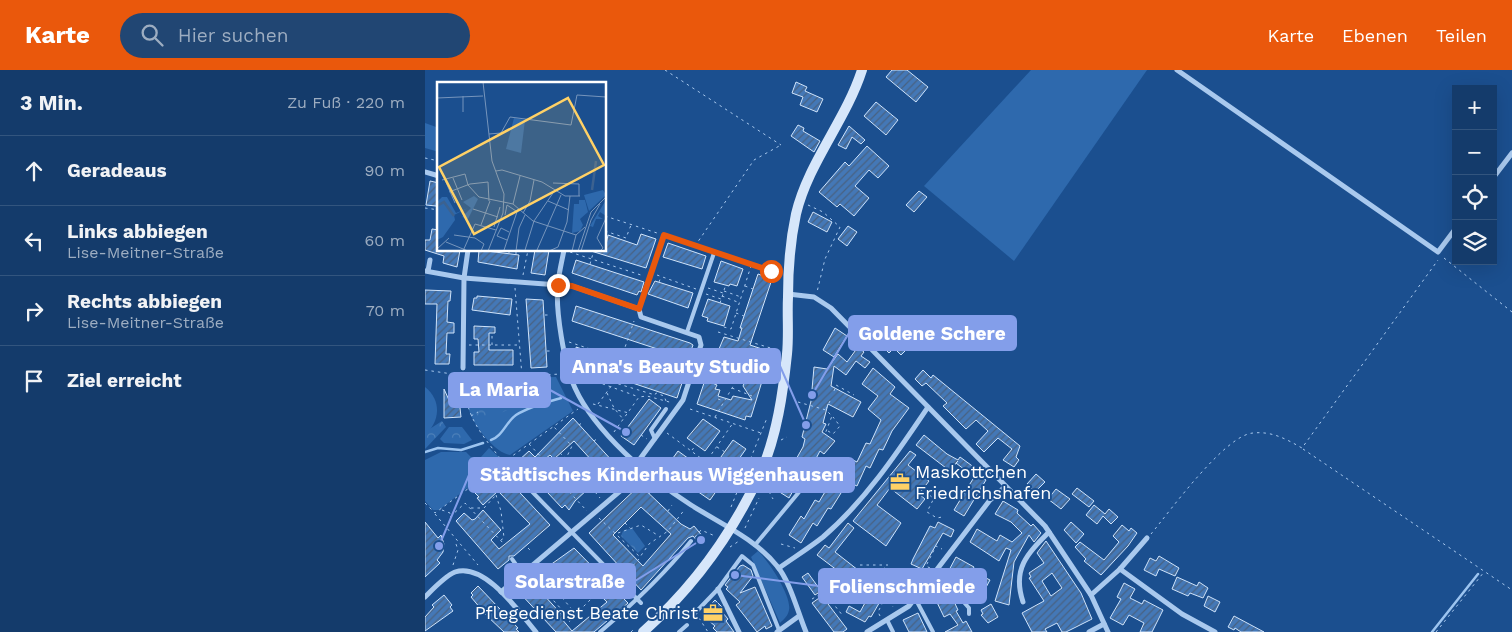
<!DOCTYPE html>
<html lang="de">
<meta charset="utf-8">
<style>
body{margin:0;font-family:"Work Sans",sans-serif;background:#214673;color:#f1f3f6}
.controls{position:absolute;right:15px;top:15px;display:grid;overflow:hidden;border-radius:0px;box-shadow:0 5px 20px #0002}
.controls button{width:45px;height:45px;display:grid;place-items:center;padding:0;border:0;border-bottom:1px solid #33557e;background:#143b6b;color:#f1f3f6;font:25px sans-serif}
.stop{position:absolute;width:15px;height:15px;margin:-11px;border:4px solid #ea580c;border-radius:50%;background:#fff}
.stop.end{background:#ea580c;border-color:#fff;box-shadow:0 1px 5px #0008}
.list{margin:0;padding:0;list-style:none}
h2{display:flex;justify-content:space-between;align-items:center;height:65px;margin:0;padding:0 20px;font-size:21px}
h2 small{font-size:16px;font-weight:400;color:#9dadc1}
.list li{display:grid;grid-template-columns:32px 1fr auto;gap:15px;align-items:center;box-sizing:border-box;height:70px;padding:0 20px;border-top:1px solid #33557e}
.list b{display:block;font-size:19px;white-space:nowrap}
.list p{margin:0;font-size:16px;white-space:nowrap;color:#9dadc1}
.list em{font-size:16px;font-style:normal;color:#9dadc1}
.icon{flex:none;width:28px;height:28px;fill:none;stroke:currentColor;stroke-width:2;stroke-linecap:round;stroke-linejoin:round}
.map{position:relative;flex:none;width:1087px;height:562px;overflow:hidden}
header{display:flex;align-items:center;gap:30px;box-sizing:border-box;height:70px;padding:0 25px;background:#ea580c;color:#fff}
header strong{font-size:24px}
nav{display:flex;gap:28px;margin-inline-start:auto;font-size:18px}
.search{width:350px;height:45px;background:#214673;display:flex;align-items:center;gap:12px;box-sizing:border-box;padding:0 18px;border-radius:28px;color:#9dadc1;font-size:19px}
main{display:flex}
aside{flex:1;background:#143b6b}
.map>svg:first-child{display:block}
.grass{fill:#2e69ad}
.forest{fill:url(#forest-crowns)}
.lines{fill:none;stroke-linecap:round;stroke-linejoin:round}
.stream{stroke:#9cc4f0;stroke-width:2.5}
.building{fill:url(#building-hatch);stroke:#cfe3fa;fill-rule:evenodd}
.path{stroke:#a9c9ee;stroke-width:1;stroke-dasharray:2.5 4;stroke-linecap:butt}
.lane{stroke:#a9c9ee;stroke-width:4}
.street{stroke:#a9c9ee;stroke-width:5}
.secondary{stroke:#d6e6fa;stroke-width:10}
.route{stroke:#ea580c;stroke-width:6}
.labels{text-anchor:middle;stroke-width:4;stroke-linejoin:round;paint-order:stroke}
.poi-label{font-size:18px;fill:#fff;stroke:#1b4f8f;text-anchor:start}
.inset-river{fill:none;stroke:#3c6290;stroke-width:2.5}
.inset-road{fill:none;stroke:#7695bc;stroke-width:1}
.view{fill:#ffd166;fill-opacity:0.15;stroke:#ffd166;stroke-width:2.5}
.inset-edge{fill:none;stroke:#fff;stroke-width:2.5}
.leader{fill:none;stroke:#839eea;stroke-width:2}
.callout-dot{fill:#839eea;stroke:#1b4f8f;stroke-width:2}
.callout{fill:#839eea;stroke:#839eea;stroke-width:2}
.callout-label{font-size:19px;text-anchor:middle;font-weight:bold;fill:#fff}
</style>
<header>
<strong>Karte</strong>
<div class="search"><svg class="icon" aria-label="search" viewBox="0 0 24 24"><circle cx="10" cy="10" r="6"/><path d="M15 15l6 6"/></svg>Hier suchen</div>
<nav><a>Karte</a><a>Ebenen</a><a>Teilen</a></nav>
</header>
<main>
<aside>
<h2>3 Min.<small>Zu Fuß · 220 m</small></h2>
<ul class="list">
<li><svg class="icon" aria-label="ahead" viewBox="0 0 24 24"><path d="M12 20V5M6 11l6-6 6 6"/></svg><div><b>Geradeaus</b></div><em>90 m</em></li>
<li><svg class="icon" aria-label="left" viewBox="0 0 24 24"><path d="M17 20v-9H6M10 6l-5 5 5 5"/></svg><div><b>Links abbiegen</b><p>Lise-Meitner-Straße</p></div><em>60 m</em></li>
<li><svg class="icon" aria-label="right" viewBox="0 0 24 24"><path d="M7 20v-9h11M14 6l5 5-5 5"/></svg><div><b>Rechts abbiegen</b><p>Lise-Meitner-Straße</p></div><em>70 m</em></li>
<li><svg class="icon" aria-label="arrive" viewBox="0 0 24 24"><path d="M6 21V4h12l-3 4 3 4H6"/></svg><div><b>Ziel erreicht</b></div></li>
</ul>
</aside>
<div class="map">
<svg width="1087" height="562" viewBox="0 0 1087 562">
<defs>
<pattern id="forest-crowns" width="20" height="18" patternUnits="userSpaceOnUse" patternTransform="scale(1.25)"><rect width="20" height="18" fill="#2e69ad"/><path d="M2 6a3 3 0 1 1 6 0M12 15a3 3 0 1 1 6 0" fill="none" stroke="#4d80b9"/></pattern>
<pattern id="building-hatch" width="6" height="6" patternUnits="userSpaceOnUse" patternTransform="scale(1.25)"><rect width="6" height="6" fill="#4478b7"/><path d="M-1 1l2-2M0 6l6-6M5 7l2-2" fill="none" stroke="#486282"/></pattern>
</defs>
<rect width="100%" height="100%" fill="#1b4f8f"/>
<g class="grass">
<path d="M606,0H722L589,191L499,116Z"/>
<path d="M0,53L14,58V82L0,78Z"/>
<path d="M131,307L148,341L85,385C70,383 48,355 44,340C41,332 42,321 42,312L61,308Z"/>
<path d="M0,317C17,330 15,352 0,365Z"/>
<path d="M64,378L74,387L73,394L14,440H8L0,431V390L16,382H41L46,387H56Z"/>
<path d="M333,481C343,490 367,526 364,540C363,546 359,549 355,553L326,487Z"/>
</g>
<g class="forest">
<path d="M82,314L93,335L54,353L47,339L44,324Z"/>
<path d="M17,351L21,357L0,379V362Z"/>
<path d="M24,357H37L47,370L39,374L19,373L15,369Z"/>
<path d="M207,458L220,476L213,483L196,466L198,461Z"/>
</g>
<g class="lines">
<g class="stream">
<path d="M66,370C77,367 81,352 91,345C103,337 122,332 136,328"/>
<path d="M0,382L13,378L36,380L58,373"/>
<path d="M1007,562L1053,504"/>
</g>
</g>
<g class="building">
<path d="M467,0H482L503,17L491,32L461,7Z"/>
<path d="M371,12L382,17L380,21L398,29L392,42L375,35L378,27L367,23Z"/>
<path d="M451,32L473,50L461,65L439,46Z"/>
<path d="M373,55L379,58L378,61L395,71L389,82L366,66Z"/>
<path d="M424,56L440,70L436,74L427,67L421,79L413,75Z"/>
<path d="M442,76L464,96L453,108L444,100L430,116L444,128L429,146L415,134L412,137L394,122L420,92L424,96Z"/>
<path d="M5,111L14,113V132L11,136L1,135Z"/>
<path d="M494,121L502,127L489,142L481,135Z"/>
<path d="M388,142L407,152L402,162L383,152Z"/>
<path d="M423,156L432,162L422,176L413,169Z"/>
<path d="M7,159L14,160L12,180H35L32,197L18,193L19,186L0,180V170H5Z"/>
<path d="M216,164L231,169L221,198L166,181L180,180L183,165L212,175Z"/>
<path d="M243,173L281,186L277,199L238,187Z"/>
<path d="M54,180L94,185L92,199L53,192Z"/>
<path d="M110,180H124L120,205L106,203Z"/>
<path d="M151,190L219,212L216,222L214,221L212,225L147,203Z"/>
<path d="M296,191L318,199L312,216L305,214L304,216L289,212Z"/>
<path d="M333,204L347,209L325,275L346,282L326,347L321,346L320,350L272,334L280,310L292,315L290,319L295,320L293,326L306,330L308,326L327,330L318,316L324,302L310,296L308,300L285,294L291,279H294L299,267L313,271L317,258H315Z"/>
<path d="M230,211L268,223L263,238L223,224Z"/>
<path d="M0,220L26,221L25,231H23L22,252L29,253V263H22L21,284H25L24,294H10L12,234H0Z"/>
<path d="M52,226L87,229L85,245L47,240L49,228H52Z"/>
<path d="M101,229L118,230L122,297L106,298Z"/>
<path d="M283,229L305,236L299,256L282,251L283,248L277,246Z"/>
<path d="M151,236L265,273L268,275L263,289L147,251Z"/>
<path d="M49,256L70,257V263H64V280H88V295H49V282H54L53,269H49Z"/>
<path d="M452,257L468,273L471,270L481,280L476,285L469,278L464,283L445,264Z"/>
<path d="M410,258L422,266L409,287L398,280Z"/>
<path d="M151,277L257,313L252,328L154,295Z"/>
<path d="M433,277L439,282L436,286L445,292L440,298L431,291L421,305L409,296L406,316L436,332L428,347L403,334L398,353L401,354L397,362L410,371L399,384L395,381L387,396L383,394L364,428L353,421L378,377L380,369L377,367L386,331L389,297L402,299L413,284L422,292Z"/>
<path d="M448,298L470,317L465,324L484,338L467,361L458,380L454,379L445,398L441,396L432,416L419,410L428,390L432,392L441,373L445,374L456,350L443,339L453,326L437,314Z"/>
<path d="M498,300L506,308L508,305L595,376L591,387L594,390L589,397L578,390L587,379L573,368L559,382L551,374L563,361L551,350L541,359L518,336L522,333L502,314L501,313L497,316L490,309Z"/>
<path d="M19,319L24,330L34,329L36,347L19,348Z"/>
<path d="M224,329L236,338L209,375L196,366Z"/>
<path d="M148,348L190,394L150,431L144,440L140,435L137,438L93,391L104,381L110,387ZM149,371L169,393L140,420L115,393L125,385L129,389Z"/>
<path d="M278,349L295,361L280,381L262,368Z"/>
<path d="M499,365L522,384L533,390L535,387L550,398L545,404L531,393L533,391L525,400L521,398L491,375Z"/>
<path d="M308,370L321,379L285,430L240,399L253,381L271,394L268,398L281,408Z"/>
<path d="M485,381L491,385L483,395L504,411L494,424L500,429L492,439L465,418L452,435L476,453L461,476L428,451Z"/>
<path d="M551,404L561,410L539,446L529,440Z"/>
<path d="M611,404L620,412L610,422L602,414Z"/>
<path d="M73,405L80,414L84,411L125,455L89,486H84V490L73,499L31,451L39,443L47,450L50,449L58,440L76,460L66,470L74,479L105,454L73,421L58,435L52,428L54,427L50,423Z"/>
<path d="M215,415L256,454L265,459L269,456L279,468L274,473L268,466L263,468L216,520L164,463ZM216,437L246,464L218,496L188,465Z"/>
<path d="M404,415L416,423L406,439L403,438L392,456L388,453L376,473L364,465L376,446L379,449L390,430L394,432Z"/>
<path d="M652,418L669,431L664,437L647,424Z"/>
<path d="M631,419L645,429L636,439L623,429Z"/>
<path d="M578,431L593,440L592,443L606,456L608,454L616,463L609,472L604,465L589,492L584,535L570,531L586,480L581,478L574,491L545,472L552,459L572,471L575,465L587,472L597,463L586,452L570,444Z"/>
<path d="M669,435L680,444L684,439L693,447L686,454L678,446L672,454L661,445Z"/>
<path d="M0,452L13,468L16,465L19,474L18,482L12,490L15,493L0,507Z"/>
<path d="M513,452L529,460L526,467L518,463L497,499L486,494L488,489L505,456L510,458Z"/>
<path d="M646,452L659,464L651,473L639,460Z"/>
<path d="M423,453L429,458L410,482L433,500L425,510L392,485L400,475L404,478Z"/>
<path d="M697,455L704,461L706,458L712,463L703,476L676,505L659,491L661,489L650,477L655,472L679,490L694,472L688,466Z"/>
<path d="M621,471L656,523L667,549L641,562H637L632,553L620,559L622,562H607L597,543L619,531L604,508L606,507L604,503L619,493L612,483ZM627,503L637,518L626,526L617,511Z"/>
<path d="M149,478L203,533L169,562H131L93,521L105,510L107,512L109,510L116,518H120L122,514L115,506L123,500L121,498ZM147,498L182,532L147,561L136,548L138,546L117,523Z"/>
<path d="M734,486L754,498L750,506L734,499L731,506L719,500L725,488L731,491Z"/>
<path d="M531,487L549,497L547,501L565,510L559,521L523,502Z"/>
<path d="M318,495L326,500L328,506L315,523L330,517L347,556L341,559L340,556L332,562L311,535L315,532L301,519L303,517L300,515L315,496Z"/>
<path d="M459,498L482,511L479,517L467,511L446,547L444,546L440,552L421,542L424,536L435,542Z"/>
<path d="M383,503L396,521L390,525L377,507Z"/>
<path d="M752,507L772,516L774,512L783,518L778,528L765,523L763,526L747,519Z"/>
<path d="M699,513L710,519L705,528L717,534L719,530L738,540L727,562H715L719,553L704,545L698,555L685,548L696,529L692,527Z"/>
<path d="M53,516L93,558L91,559L94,562H79L61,545L46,527L48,525L46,523Z"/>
<path d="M515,520L519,526L525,523L533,540L531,541L538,553L541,551L547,562H520L533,555L525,544L519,547L508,524Z"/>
<path d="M19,525L27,535L25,537L28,541L0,561V547L9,537L7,535Z"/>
<path d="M397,526L422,559L418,562H409L387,533Z"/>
<path d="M783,526L795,532L790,542L779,536Z"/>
<path d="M290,530L297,537V542L303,549L301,551L309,562H292L288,558L290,556L283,550L286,548L279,541Z"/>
<path d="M566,534L573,547L563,553L556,545L558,544L556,540Z"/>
<path d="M493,543L502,562H484L478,550Z"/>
<path d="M809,546L839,562H816L810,558L809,560L803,557Z"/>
</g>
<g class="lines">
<g class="path">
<path d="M240,0L356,75"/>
<path d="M0,88L14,91"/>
<path d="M383,135L398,142L415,157L400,189L392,222"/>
<path d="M0,138L14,140"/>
<path d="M180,146L232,163"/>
<path d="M180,161L201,168L206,155"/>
<path d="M245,168L284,181"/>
<path d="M270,176L329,90L356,75"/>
<path d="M71,181V180"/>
<path d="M78,182V180"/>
<path d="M145,182L219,206"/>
<path d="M84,183V180"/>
<path d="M91,184V180"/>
<path d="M295,185L353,204"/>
<path d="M1019,188L1087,242"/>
<path d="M165,194L169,180"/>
<path d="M98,205L103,180"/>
<path d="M232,205L271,219"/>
<path d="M234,212L236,207"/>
<path d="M320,216L328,219"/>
<path d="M90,218L97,306"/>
<path d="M283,218L298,223"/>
<path d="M299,220L301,215"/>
<path d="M299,221L316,227"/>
<path d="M281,224L296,229"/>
<path d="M297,226L315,233"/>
<path d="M295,233L298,224"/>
<path d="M311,243L319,246"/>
<path d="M120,245H124"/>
<path d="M299,257L306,259L326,196"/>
<path d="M293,262L352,280"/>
<path d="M67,266V275"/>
<path d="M144,272L256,309"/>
<path d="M44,275H95"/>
<path d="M122,281H127"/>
<path d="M196,289L209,251"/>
<path d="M0,300L48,307L139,304"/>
<path d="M275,300L308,313"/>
<path d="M152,301L185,311"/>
<path d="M38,305C40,343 51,358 75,388"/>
<path d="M153,305L214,327"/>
<path d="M297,308L301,298"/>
<path d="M187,312L230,325L231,323L239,326L241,331"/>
<path d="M307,318L327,326"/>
<path d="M409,321L411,315L429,325"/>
<path d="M182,323L189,338L198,349"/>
<path d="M293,329L299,331"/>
<path d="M373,332L401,340L407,346L400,364"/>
<path d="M168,334L204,343"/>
<path d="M173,334L187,315L195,289"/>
<path d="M265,339L336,363"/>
<path d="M401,339L406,329"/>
<path d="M46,346L53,342"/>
<path d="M290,347L333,274"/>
<path d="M154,355L158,352"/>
<path d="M403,361L408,364L415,356L408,347"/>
<path d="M189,362L214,327L222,326L248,333"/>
<path d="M242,363L281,392L308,353"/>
<path d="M216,365L222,369"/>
<path d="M356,370L362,367"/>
<path d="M169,371L173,368"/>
<path d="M104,374L133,405L147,376L129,357"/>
<path d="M292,377L300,382"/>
<path d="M878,379L1087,520"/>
<path d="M267,380L271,375"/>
<path d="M135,383L145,392L162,390L190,417"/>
<path d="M83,389L153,339"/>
<path d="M269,396L273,400L280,392"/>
<path d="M276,397L285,403"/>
<path d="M128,407L133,405L136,413L162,441"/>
<path d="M341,416L348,429"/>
<path d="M166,417L175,428"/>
<path d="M259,420L261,417"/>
<path d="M224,424L227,419"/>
<path d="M71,425L76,441L79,468L76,470"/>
<path d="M505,425L508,430L502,442L512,448L517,447"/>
<path d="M0,433L10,443L74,396"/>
<path d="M306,437L342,348"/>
<path d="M46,438H59L71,425L70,422"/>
<path d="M17,440L25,443V447L40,433L79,474"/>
<path d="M243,441L247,435"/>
<path d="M10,444L53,495"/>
<path d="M174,448L215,487L224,474L243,461L260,439"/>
<path d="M200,453L205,458"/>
<path d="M320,458L334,428"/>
<path d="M193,463L216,455L234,466"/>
<path d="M726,464C745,441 800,365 828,363C847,361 861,369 877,378L1013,190"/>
<path d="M270,467L276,460L290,466"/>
<path d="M356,474L370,478"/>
<path d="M305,477L314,471"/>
<path d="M103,478L107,482"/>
<path d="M28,495L33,480L30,471"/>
<path d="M435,495H463"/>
<path d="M505,498L501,496L511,476L517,479"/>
<path d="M199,505L215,488"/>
<path d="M124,518L133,523L152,515L166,529L151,544L133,523"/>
<path d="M120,521L146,550L141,554"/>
<path d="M122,523L148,501L146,500"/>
<path d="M462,525L468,537"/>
<path d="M387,529L399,522L418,546"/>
<path d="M455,546L453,542L466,516L481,519L488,508"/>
<path d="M274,548L283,562"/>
<path d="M206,562L209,559"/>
<path d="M1011,562L1059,502"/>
</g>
<g class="lane">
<path d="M214,239L239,165"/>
<path d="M262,262L289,183"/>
<path d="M230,369L226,360L241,339"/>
<path d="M78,392L216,533"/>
<path d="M186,401L201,416"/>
<path d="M330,475L394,398"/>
<path d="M87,489L97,503"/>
<path d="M104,498L118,515"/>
<path d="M508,503L521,512L544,538V544"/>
<path d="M490,528L508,562"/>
<path d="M270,543L293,519L317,486L328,495L354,560"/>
<path d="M462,550L468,562"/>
<path d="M175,562C208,534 239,505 266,471"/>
<path d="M254,562L262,555"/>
</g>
<g class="street">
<path d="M752,0L1013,182L1031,158"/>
<path d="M0,102L14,106"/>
<path d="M1068,108L1087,83"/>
<path d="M139,180C137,191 134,202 133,214C130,239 139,294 150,318C170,362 225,409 266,435C296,454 329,468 352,496C365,511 373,543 381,562"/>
<path d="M0,201L39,208L147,216L214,239L216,247L274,267L276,275L258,330L212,393"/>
<path d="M3,201L5,190"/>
<path d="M363,224L389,227L406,238L620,456L666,525L683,562"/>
<path d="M38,298L39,208L43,180"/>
<path d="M354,498C368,488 384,478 398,467C440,431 472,383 503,337"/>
<path d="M695,499L757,544L790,562"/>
<path d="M293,519L314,562"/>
<path d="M76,522L201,416L218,399"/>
<path d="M666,525L695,499L722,468"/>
<path d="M0,527C8,519 20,506 30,502C60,492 94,542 111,562"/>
<path d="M598,532C587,499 602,484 624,462"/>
<path d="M352,562L374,546"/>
<path d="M442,562L484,536L565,430L580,417"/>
<path d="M664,562L679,554"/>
</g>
<path class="secondary" d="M218,562C268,518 308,462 336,402C352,365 358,323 362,284C364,265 362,246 363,227C363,199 365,172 371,144C383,93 421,50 437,0"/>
</g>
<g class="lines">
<path class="route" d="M133,215L147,216L214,239L239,165L346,201"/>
</g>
<defs>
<symbol id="office-bare" viewBox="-9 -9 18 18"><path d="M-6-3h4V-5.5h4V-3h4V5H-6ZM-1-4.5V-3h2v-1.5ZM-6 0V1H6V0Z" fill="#ffd166" stroke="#1b4f8f" stroke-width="2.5" paint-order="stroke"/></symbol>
</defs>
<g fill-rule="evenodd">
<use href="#office-bare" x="461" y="398" width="28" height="28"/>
<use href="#office-bare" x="274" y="529" width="28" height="28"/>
</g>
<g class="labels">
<g class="poi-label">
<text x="490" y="408">Maskottchen<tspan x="490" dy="21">Friedrichshafen</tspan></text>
<text x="273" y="549" text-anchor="end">Pflegedienst Beate Christ</text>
</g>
</g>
<g transform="translate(12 12)">
<rect width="169" height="169" fill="#1b4f8f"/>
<path d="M77,36L88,38L84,71L69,67ZM166,108L169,113L152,129L147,113ZM37,114L41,117L31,137L25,135L34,126L26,120ZM169,118V134L163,130L161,134L166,137H159L156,145L153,144Z" fill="#2e69ad"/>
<path d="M5,115H10L19,131L31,126L17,133L18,138L6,155L0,158V120Z" fill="#2e69ad"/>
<path d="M142,118H148L151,130L143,137L146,143L143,149L135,151L137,122H142Z" fill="#2e69ad"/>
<path class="inset-river" d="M155,108L159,79M0,124L7,120L17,134"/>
<path class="inset-road" d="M46,0L55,79L67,112L66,131L51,169M26,14V30M0,16L46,14M52,52L64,51L73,35L134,43L140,13L169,15M59,89L65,88L105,100L128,114H143M16,96L25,118M5,98L28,92L31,103L42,115L76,122L96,139L139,153M8,98L18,121M116,101L142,102V114M12,110L33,102L51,100L52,119M111,119L132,128M76,122L83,94M36,127L61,135M86,131L93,119L97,98M68,133L70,123L79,129M44,143L53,119M57,145L63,125M17,153L38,156L47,162L44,169M70,158L60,154L64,146L72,150M9,160L31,169M0,167L12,156M67,168L81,127M80,168L105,169M88,168L97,139L118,108M100,168L124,113M26,169L38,142L59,148M79,169L82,146L88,133M112,169L121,165L130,140L133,114M135,169L139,153L148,145M141,169L154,130L169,115M144,169L154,138L163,122M163,169L166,166L160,156L169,136"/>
<path class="view" d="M131,16L167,83L37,152L2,85Z"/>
<rect width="169" height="169" class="inset-edge"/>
</g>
<path class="leader" d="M387 325L424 263M381 355L355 296M201 362L125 320M14 476L44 405M276 470L210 511M310 505L394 516"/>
<g class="callout-dot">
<circle cx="387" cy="325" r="5"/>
<circle cx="381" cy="355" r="5"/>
<circle cx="201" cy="362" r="5"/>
<circle cx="14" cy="476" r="5"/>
<circle cx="276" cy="470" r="5"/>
<circle cx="310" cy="505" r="5"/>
</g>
<g class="callout">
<rect x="424" y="246" width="167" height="34" rx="5"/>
<rect x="136" y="279" width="219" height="34" rx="5"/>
<rect x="24" y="303" width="101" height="34" rx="5"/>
<rect x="44" y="388" width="385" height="34" rx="5"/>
<rect x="80" y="494" width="130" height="34" rx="5"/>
<rect x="394" y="499" width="167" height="34" rx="5"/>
</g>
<g class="callout-label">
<text x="507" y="270">Goldene Schere</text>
<text x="246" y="303">Anna's Beauty Studio</text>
<text x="74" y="326">La Maria</text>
<text x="237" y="411">Städtisches Kinderhaus Wiggenhausen</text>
<text x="145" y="518">Solarstraße</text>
<text x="477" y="523">Folienschmiede</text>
</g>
</svg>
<div class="controls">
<button>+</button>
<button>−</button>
<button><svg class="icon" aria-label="locate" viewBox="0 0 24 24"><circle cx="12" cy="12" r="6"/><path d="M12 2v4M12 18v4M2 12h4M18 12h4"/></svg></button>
<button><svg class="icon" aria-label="layers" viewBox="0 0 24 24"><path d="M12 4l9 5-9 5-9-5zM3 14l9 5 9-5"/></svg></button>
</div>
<div class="stop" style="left:346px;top:201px"></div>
<div class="stop end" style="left:133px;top:215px"></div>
</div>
</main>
